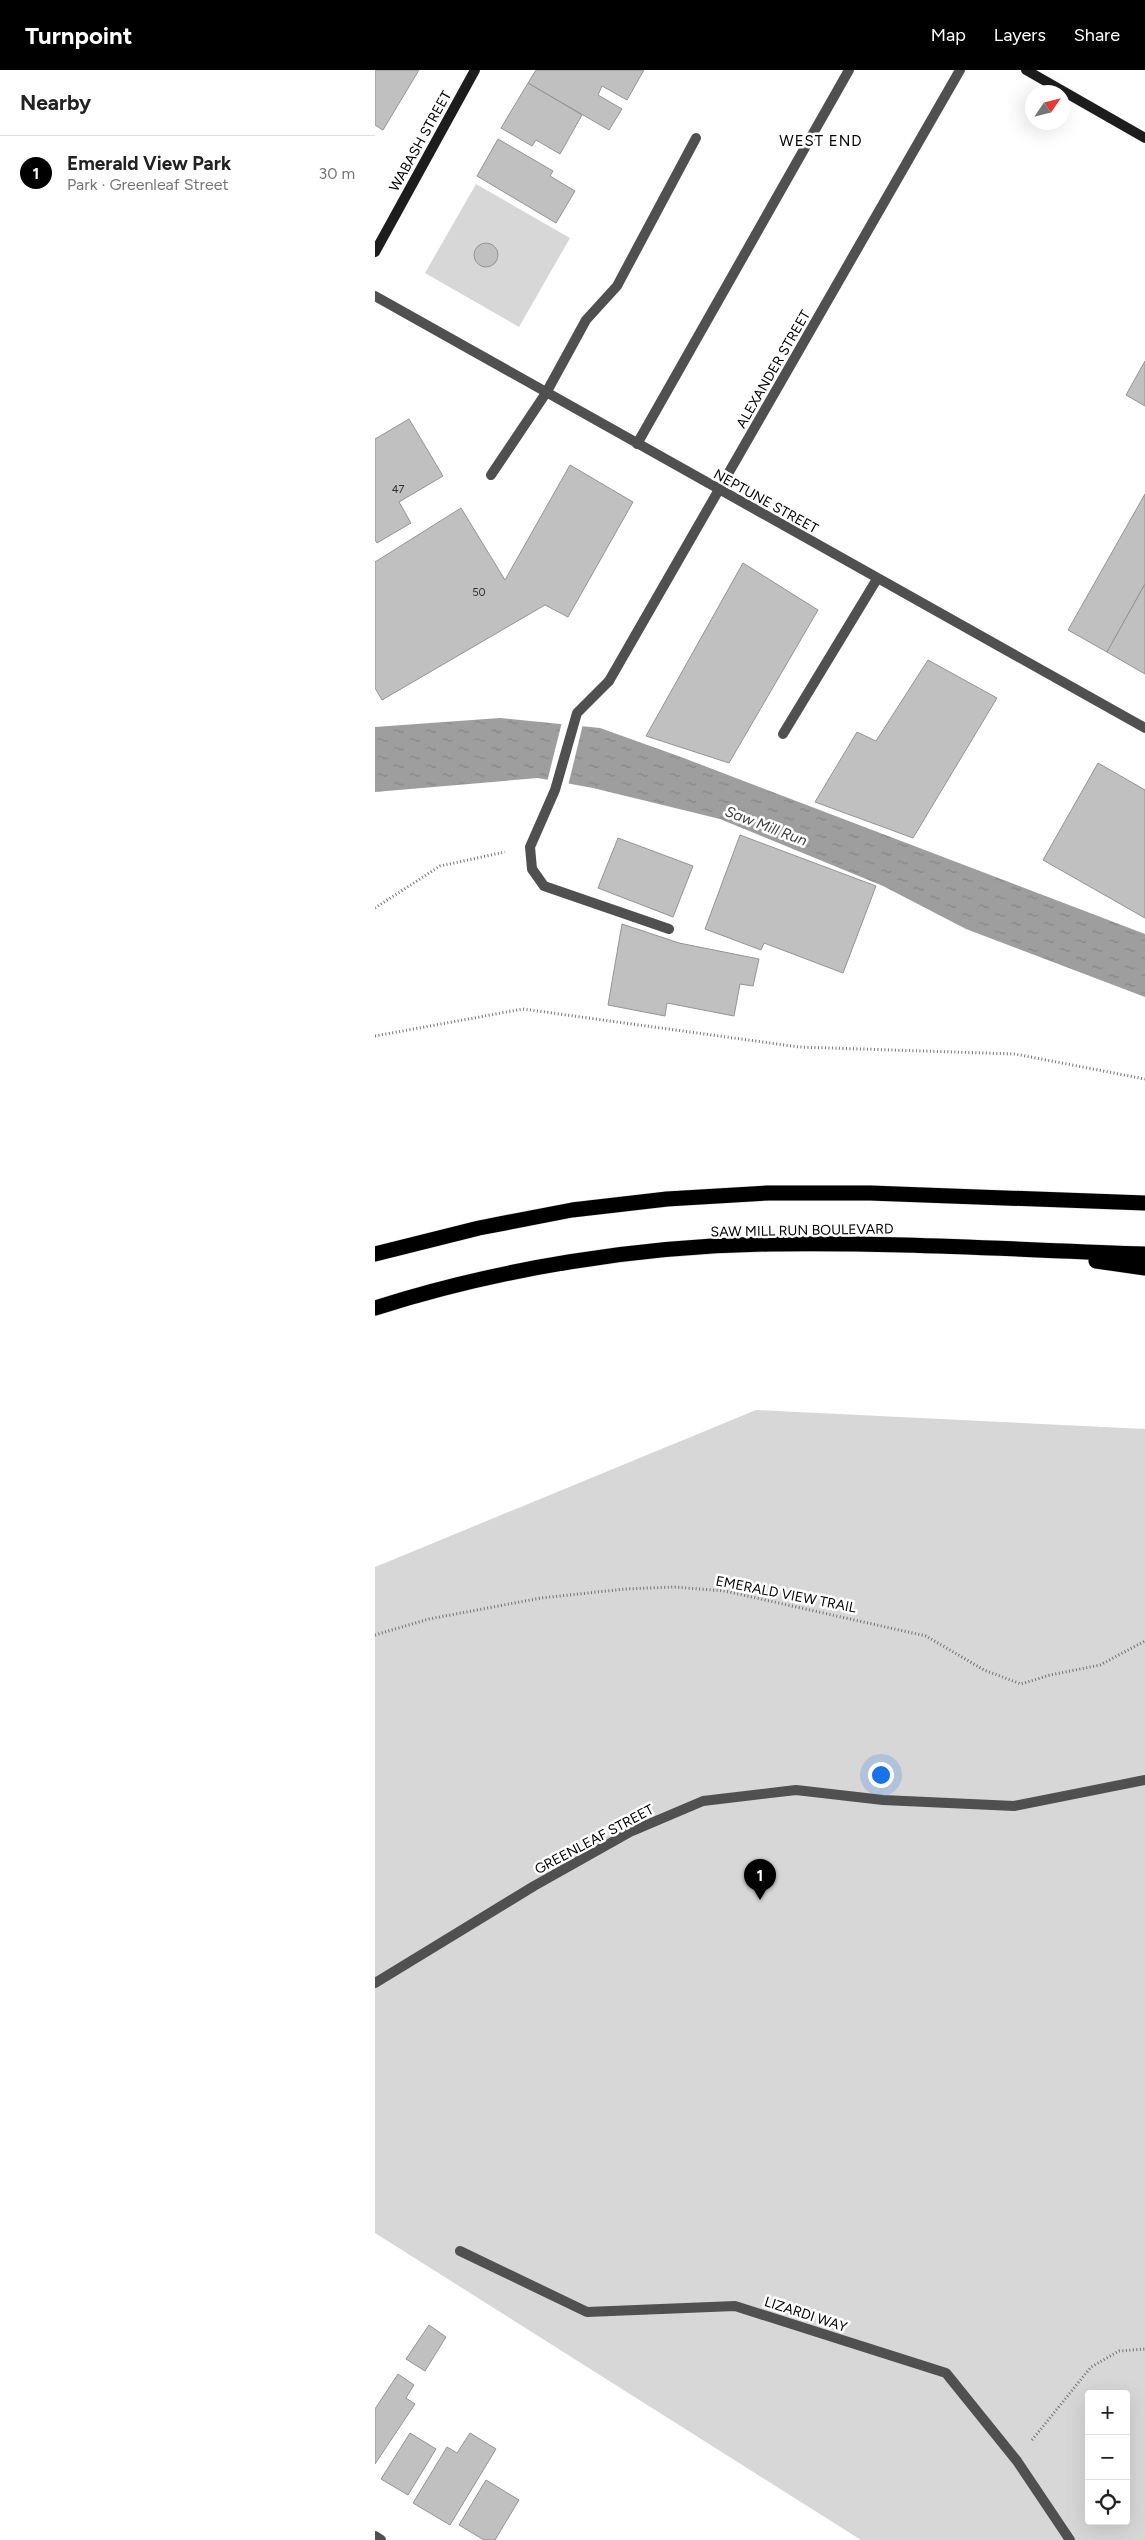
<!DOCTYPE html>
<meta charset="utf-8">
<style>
body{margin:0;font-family:Figtree,sans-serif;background:#f2f2f2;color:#222}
.controls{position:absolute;right:15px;bottom:15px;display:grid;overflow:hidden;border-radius:5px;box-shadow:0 5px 20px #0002}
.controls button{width:45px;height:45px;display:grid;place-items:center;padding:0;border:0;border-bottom:1px solid #e0e0e0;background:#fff;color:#222;font:25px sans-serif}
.compass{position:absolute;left:650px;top:15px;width:45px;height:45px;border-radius:50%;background:#fff;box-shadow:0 5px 20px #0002;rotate:55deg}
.you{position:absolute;left:505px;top:1704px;width:18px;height:18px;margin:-12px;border:4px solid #fff;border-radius:50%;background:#1a73e8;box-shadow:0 0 0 8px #1a73e833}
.badge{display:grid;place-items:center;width:32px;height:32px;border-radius:50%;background:#000;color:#fff;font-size:16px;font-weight:700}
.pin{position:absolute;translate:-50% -41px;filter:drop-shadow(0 1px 2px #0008)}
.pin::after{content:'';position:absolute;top:26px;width:18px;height:15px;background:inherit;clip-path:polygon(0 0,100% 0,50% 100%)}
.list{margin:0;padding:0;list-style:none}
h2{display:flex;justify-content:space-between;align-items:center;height:65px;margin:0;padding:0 20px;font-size:21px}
h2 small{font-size:16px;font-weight:400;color:#767676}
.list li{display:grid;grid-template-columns:32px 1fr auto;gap:15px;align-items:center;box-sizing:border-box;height:75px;padding:0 20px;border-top:1px solid #e0e0e0}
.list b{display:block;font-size:19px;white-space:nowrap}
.list p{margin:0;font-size:16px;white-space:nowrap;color:#767676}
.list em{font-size:16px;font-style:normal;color:#767676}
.icon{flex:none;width:28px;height:28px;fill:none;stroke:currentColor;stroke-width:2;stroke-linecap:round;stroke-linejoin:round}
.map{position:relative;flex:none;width:770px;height:2470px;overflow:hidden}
header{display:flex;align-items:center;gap:30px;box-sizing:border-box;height:70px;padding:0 25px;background:#000;color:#fff}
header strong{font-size:24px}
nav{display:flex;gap:28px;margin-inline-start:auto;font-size:18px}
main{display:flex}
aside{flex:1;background:#fff}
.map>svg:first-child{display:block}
.green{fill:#d7d7d7;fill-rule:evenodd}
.water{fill:url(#water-ripples)}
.pier{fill:#fff}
.building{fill:#c0c0c0;stroke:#949494}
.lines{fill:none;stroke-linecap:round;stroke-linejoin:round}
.highway-casing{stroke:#dbdbdb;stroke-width:16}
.path{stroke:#727272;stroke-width:3;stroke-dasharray:1 2.5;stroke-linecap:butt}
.lane{stroke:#505050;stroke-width:10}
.street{stroke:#505050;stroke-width:10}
.secondary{stroke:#1d1d1d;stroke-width:10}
.highway{stroke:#000;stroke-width:15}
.labels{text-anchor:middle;stroke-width:5;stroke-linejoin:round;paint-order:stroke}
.number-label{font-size:11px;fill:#303030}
.street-label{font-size:14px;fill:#000;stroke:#fff}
.neighbourhood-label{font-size:15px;letter-spacing:1px;fill:#000;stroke:#fff}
.water-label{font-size:15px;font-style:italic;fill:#3f3f3f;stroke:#fff}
</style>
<header>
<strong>Turnpoint</strong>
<nav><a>Map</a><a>Layers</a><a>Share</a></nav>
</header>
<main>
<aside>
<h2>Nearby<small></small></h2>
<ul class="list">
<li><span class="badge">1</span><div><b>Emerald View Park</b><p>Park · Greenleaf Street</p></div><em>30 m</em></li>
</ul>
</aside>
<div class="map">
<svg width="770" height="2470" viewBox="0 0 770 2470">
<defs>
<pattern id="water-ripples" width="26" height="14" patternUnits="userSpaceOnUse" patternTransform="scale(1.25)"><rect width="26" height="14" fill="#9e9e9e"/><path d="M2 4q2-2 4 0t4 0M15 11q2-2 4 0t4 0" fill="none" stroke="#868686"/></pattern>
</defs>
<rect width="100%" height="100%" fill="#fff"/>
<g class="green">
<path d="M101,114L195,168L144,257L50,203Z"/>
<path d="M381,1340L770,1359V2470H486L0,2163V1497ZM714,2324H751V2451H714Z"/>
</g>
<path class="water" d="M125,648L225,658L306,687L770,864V927L591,859L508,816L345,749L218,718L163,708L0,722V657Z"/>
<path class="pier" d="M187,652L208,654L193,716L172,712Z"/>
<g class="building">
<path d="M0,0H44L8,60L0,55Z"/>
<path d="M161,0H269L252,30L227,16L223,25L247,39L234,60L153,13Z"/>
<path d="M153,13L207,45L185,84L161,70L157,76L126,58Z"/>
<path d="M123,69L178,101L175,106L200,121L181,153L102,106Z"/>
<circle cx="111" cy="185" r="12"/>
<path d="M770,291V336L751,325Z"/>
<path d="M34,349L68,406L24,432L36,453L2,473L0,470V369Z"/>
<path d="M195,395L258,432L193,547L170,535L7,630L0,618V492L86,438L130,510Z"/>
<path d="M770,424V514L732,582L693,560Z"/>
<path d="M368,493L443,540L354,693L271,666Z"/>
<path d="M770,514V604L732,582Z"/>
<path d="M553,590L622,628L538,768L440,732L482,662L501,671Z"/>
<path d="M723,693L770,720V848L668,790Z"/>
<path d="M365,765L501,816L468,903L389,873L386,880L330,859Z"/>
<path d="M243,768L318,796L298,847L223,818Z"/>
<path d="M247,854L304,873L384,889L378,916L365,914L359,946L292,933L290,946L233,935Z"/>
<path d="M54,2255L71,2267L50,2301L31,2289Z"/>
<path d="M23,2304L39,2315L31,2328L40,2334L0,2394V2339Z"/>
<path d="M35,2363L61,2379L33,2425L6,2409Z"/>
<path d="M95,2363L121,2379L75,2455L38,2433L72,2377L82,2383Z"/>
<path d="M111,2410L144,2430L120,2470H109L84,2455Z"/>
</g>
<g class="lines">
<defs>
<g id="highway">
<path d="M0,1184L104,1158L197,1140L292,1129L393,1123H495L770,1133"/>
<path d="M721,1191L770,1198"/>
<path d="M0,1238C126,1198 263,1176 396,1174C520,1172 645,1180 770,1184"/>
</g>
</defs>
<use href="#highway" class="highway-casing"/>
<g class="path">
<path d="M0,838L65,796L130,782"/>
<path d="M0,966L148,939L424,977L640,984L770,1009"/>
<path d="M0,1565L54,1549L166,1528L250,1519L299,1517L350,1521L551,1566L609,1600L646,1614L675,1605L725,1595L770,1571"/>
<path d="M657,2370L716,2297L744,2281L770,2279"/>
</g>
<g class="lane">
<path d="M262,374L474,0"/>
<path d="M116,405L171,323L211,250L242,216L321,68"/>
<path d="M234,611L202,643L180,720L155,777L157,799L169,816L294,859"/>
<path d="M408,664L502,509"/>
<path d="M85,2181L212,2242L360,2236L571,2303L642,2391L695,2470"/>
</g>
<g class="street">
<path d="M0,226L770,658"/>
<path d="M234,611L585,0"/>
<path d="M0,1913L159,1816L255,1762L328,1731L421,1720L508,1730L639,1736L770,1710"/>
<path d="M0,2466L6,2470"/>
</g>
<g class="secondary">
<path d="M651,0L770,68"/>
<path d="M0,182L100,0"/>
</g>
<use href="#highway" class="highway"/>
</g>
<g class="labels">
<g class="number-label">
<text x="23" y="423">47</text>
<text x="104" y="526">50</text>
</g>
<g class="street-label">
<text transform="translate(45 71) rotate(-61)" y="5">WABASH STREET</text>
<text transform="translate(398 299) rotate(-60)" y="5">ALEXANDER STREET</text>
<text transform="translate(391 431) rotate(29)" y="5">NEPTUNE STREET</text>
<text transform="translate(427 1160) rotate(-1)" y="5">SAW MILL RUN BOULEVARD</text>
<text transform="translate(411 1524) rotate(11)" y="5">EMERALD VIEW TRAIL</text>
<text transform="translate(219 1769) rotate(-28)" y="5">GREENLEAF STREET</text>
<text transform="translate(431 2244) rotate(18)" y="5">LIZARDI WAY</text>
</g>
<g class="neighbourhood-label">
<text x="446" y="76">WEST END</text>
</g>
<g class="water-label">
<text transform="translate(391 756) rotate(21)" y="5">Saw Mill Run</text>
</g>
</g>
</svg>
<div class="controls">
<button>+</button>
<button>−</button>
<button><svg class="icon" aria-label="locate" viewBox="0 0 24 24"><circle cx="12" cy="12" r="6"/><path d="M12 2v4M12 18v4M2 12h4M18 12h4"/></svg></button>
</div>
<svg class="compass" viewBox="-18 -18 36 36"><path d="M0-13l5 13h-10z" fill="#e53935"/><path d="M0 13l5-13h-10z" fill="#767676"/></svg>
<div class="you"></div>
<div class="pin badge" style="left:385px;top:1830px">1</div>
</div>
</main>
